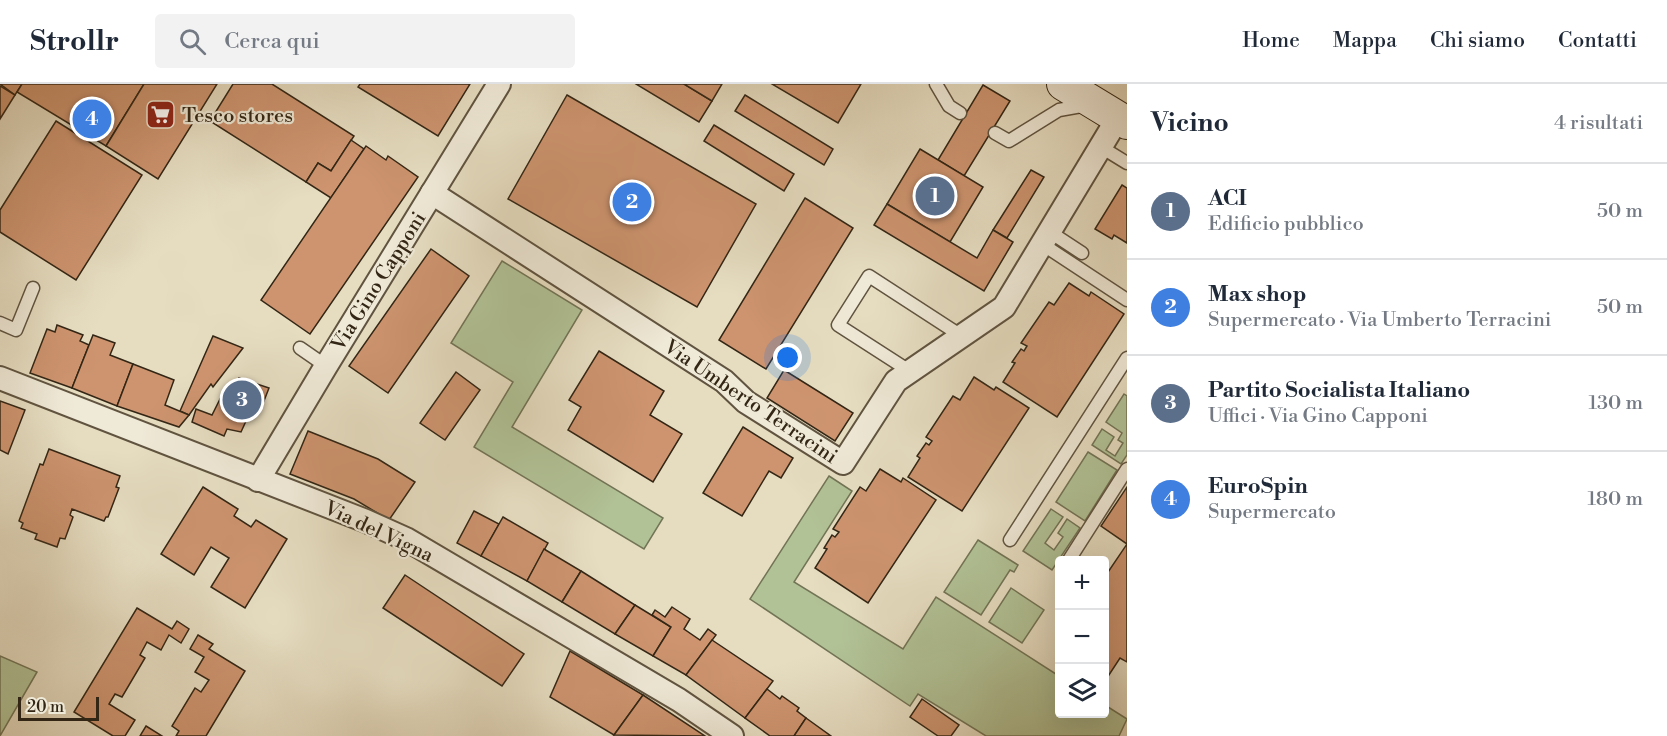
<!DOCTYPE html>
<html lang="it">
<meta charset="utf-8">
<style>
body{margin:0;font-family:"Libre Bodoni",serif;background:#f2f2f3;color:#1f2937}
.controls{position:absolute;right:18px;bottom:18px;display:grid;overflow:hidden;border-radius:6px;box-shadow:0 6px 24px #0002}
.controls button{width:54px;height:54px;display:grid;place-items:center;padding:0;border:0;border-bottom:2px solid #e0e1e3;background:#fff;color:#1f2937;font:30px sans-serif}
.scale{position:absolute;left:18px;bottom:15px;width:81px;box-sizing:border-box;padding-left:6px;border:3px solid #332615;border-top:0;font-size:16px;line-height:21px;white-space:nowrap;color:#332615;-webkit-text-stroke:4px #efe9d7;paint-order:stroke}
.you{position:absolute;left:788px;top:274px;width:21px;height:21px;margin:-15px;border:4px solid #fff;border-radius:50%;background:#1a73e8;box-shadow:0 0 0 9px #1a73e833}
.badge{display:grid;place-items:center;width:39px;height:39px;border-radius:50%;background:#b45309;color:#fff;font-size:20px;font-weight:700}
.pin{position:absolute;translate:-50% -50%;border:3px solid #fff;box-shadow:0 2px 6px #0006}
.list{margin:0;padding:0;list-style:none}
h2{display:flex;justify-content:space-between;align-items:center;height:78px;margin:0;padding:0 24px;font-size:26px}
h2 small{font-size:20px;font-weight:400;color:#747a83}
.list li{display:grid;grid-template-columns:39px 1fr auto;gap:18px;align-items:center;box-sizing:border-box;height:96px;padding:0 24px;border-top:2px solid #e0e1e3}
.list b{display:block;font-size:22px;white-space:nowrap}
.list p{margin:0;font-size:20px;white-space:nowrap;color:#747a83}
.list em{font-size:20px;font-style:normal;color:#747a83}
.icon{flex:none;width:33px;height:33px;fill:none;stroke:currentColor;stroke-width:2;stroke-linecap:round;stroke-linejoin:round}
.map{position:relative;flex:none;width:1127px;height:652px;overflow:hidden}
header{display:flex;align-items:center;gap:36px;box-sizing:border-box;height:84px;padding:0 30px;background:#fff;border-bottom:2px solid #e0e1e3}
header strong{font-size:28px}
nav{display:flex;gap:33px;margin-inline-start:auto;font-size:21px}
.search{width:420px;height:54px;background:#f2f2f3;display:flex;align-items:center;gap:15px;box-sizing:border-box;padding:0 21px;border-radius:6px;color:#747a83;font-size:22px}
main{display:flex}
aside{flex:1;background:#fff}
.map>svg:first-child{display:block}
.green{fill:#b1c296;stroke:#727456;stroke-width:1.5}
.building{fill:#cd946f;stroke:#332615;stroke-width:1.5}
.lines{fill:none;stroke-linecap:round;stroke-linejoin:round}
.lane-casing{stroke:#605440;stroke-width:15}
.street-casing{stroke:#605440;stroke-width:26}
.secondary-casing{stroke:#332615;stroke-width:34}
.lane{stroke:#efe9d7;stroke-width:12}
.street{stroke:#efe9d7;stroke-width:22}
.secondary{stroke:#efe9d7;stroke-width:32}
.labels{text-anchor:middle;stroke-width:4.5;stroke-linejoin:round;paint-order:stroke}
.poi-label{font-size:20px;fill:#332615;stroke:#efe9d7;text-anchor:start}
.street-label{font-size:20px;fill:#332615;stroke:#efe9d7}
</style>
<header>
<strong>Strollr</strong>
<div class="search"><svg class="icon" aria-label="search" viewBox="0 0 24 24"><circle cx="10" cy="10" r="6"/><path d="M15 15l6 6"/></svg>Cerca qui</div>
<nav><a>Home</a><a>Mappa</a><a>Chi siamo</a><a>Contatti</a></nav>
</header>
<main>
<div class="map">
<svg width="1127" height="652" viewBox="0 0 1127 652">
<rect width="100%" height="100%" fill="#e6ddc1"/>
<filter id="stains"><feTurbulence type="fractalNoise" baseFrequency=".00333" numOctaves="4"/><feColorMatrix values="0 0 0 0 .2 0 0 0 0 .09 0 0 0 0 .02 0 0 0 .5 -.17"/></filter>
<radialGradient id="worn" r=".72"><stop offset=".6" stop-color="#630" stop-opacity="0"/><stop offset="1" stop-color="#630" stop-opacity=".3"/></radialGradient>
<g class="green">
<path d="M502,177L582,226L512,343L663,434L644,465L474,363L513,298L451,259Z"/>
<path d="M1124,310L1127,312V371L1121,380L1092,361L1102,345L1114,353L1106,366L1115,372L1123,359L1118,356L1122,349L1106,338Z"/>
<path d="M1088,368L1117,386L1085,437L1056,418Z"/>
<path d="M829,392L852,407L794,498L903,565L936,513L1059,592L1060,630H1104L1105,621L1127,635L1119,652H986L918,610L910,622L750,515Z"/>
<path d="M1051,425L1063,433L1045,459L1054,466L1063,453L1058,449L1067,435L1080,444L1052,486L1023,467Z"/>
<path d="M978,456L1018,481L1014,488L1010,486L981,531L944,508Z"/>
<path d="M1011,504L1044,526L1022,559L989,538Z"/>
<path d="M0,572L37,588L0,652Z"/>
</g>
<g class="building">
<path d="M0,0H22L15,11Z"/>
<path d="M22,0H144L106,62L17,8Z"/>
<path d="M144,0H217L158,95L106,62Z"/>
<path d="M233,0H272L354,52L331,87L318,79L306,98L210,37Z"/>
<path d="M360,0H470L438,52L358,3Z"/>
<path d="M636,0H684L712,17L699,38Z"/>
<path d="M684,0H722L712,17Z"/>
<path d="M772,0H861L838,39Z"/>
<path d="M983,1L1010,17L964,92L938,76Z"/>
<path d="M0,2L15,11L0,35Z"/>
<path d="M567,11L756,120L697,223L508,115Z"/>
<path d="M745,11L833,65L824,81L735,27Z"/>
<path d="M56,37L142,91L76,196L0,148V126Z"/>
<path d="M714,41L794,90L784,107L704,57Z"/>
<path d="M351,56L364,65L331,114L306,98L318,79L331,87Z"/>
<path d="M366,62L386,76L388,72L418,93L310,250L261,216Z"/>
<path d="M920,65L983,103L950,158L887,120Z"/>
<path d="M1031,86L1044,93L1007,154L993,146Z"/>
<path d="M1122,101L1127,104V159L1114,151L1112,155L1095,145Z"/>
<path d="M805,114L853,144L766,285L719,256Z"/>
<path d="M887,120L977,174L993,146L1013,158L984,207L874,141Z"/>
<path d="M431,165L469,192L388,309L349,282Z"/>
<path d="M1069,199L1089,212L1091,208L1124,230L1057,333L1003,298L1015,279L1012,278L1021,265L1024,267L1027,262L1021,259L1049,218L1054,221Z"/>
<path d="M57,241L83,251L80,257L89,261L72,304L30,289L47,245L55,248Z"/>
<path d="M93,251L115,259L110,271L133,280L117,322L72,304Z"/>
<path d="M213,252L243,264L213,303L211,300L189,331L180,327Z"/>
<path d="M599,267L664,307L650,331L682,350L653,398L568,346L581,323L569,316Z"/>
<path d="M133,280L174,296L165,321L189,331L179,343L117,322Z"/>
<path d="M784,286L853,329L835,357L767,314Z"/>
<path d="M456,288L480,306L445,356L420,339Z"/>
<path d="M974,293L994,306L996,303L1029,324L962,427L908,393L920,374L917,372L926,359L929,361L932,357L926,353L953,312L960,316Z"/>
<path d="M239,294L269,304L260,327L252,324L241,348L227,345L224,352L192,338L196,325L212,331L224,307L228,308Z"/>
<path d="M0,317L25,326L8,370L0,366Z"/>
<path d="M743,343L793,374L781,394L769,387L742,432L703,409Z"/>
<path d="M308,347L378,375L415,398L389,436L354,415L290,390Z"/>
<path d="M49,365L120,392L116,403L119,404L108,433H106L104,437L72,425L70,431L73,433L65,455L60,454L57,463L35,455L37,450L21,444L23,439L19,437L40,380L43,381Z"/>
<path d="M880,385L901,398L903,394L936,416L868,519L815,484L827,465L824,464L832,451L835,453L839,448L833,445L860,403L866,407Z"/>
<path d="M203,403L238,425L234,432L251,443L256,436L287,455L245,524L211,503L229,474L211,463L194,491L161,470Z"/>
<path d="M1127,403V460L1101,442Z"/>
<path d="M474,427L499,440L481,472L457,459Z"/>
<path d="M503,433L548,459L527,497L481,472Z"/>
<path d="M1127,460V578L1120,574L1105,597L1104,494Z"/>
<path d="M544,465L581,487L562,518L527,497Z"/>
<path d="M581,487L635,521L615,550L562,518Z"/>
<path d="M405,491L524,570L502,602L383,524Z"/>
<path d="M635,521L671,543L653,572L615,550Z"/>
<path d="M672,523L690,535L684,545L700,556L708,545L716,551L686,591L653,572L671,543L652,531L655,526L665,533Z"/>
<path d="M137,524L172,545L177,537L189,545L181,559L169,551L161,566L147,558L140,571L145,574L122,613L115,610L109,620L135,636L125,652H113L74,628Z"/>
<path d="M198,551L213,560L209,565L245,587L206,652H176L179,647L172,642L195,604L201,608L209,596L195,588L204,573L190,565Z"/>
<path d="M712,556L773,597L745,634L686,591Z"/>
<path d="M570,567L643,611L614,651L550,613Z"/>
<path d="M767,605L780,615L782,612L799,624L797,627L806,634L794,652H770L745,634Z"/>
<path d="M643,611L705,652L614,651Z"/>
<path d="M922,615L959,641L951,652H938L910,633Z"/>
<path d="M806,634L831,652H794Z"/>
<path d="M146,642L162,652H140Z"/>
</g>
<g class="lines">
<defs>
<g id="lane">
<path d="M936,0L949,22L960,29"/>
<path d="M995,49L1009,57L1059,26L1087,21"/>
<path d="M1101,63L1127,79"/>
<path d="M1050,148L1082,169"/>
<path d="M1042,160L1127,216"/>
<path d="M0,239L16,246L33,204"/>
<path d="M300,264L326,282"/>
<path d="M911,288L838,241L869,192L963,253"/>
<path d="M1010,456L1127,274"/>
<path d="M1069,476L1127,385"/>
</g>
<g id="street">
<path d="M432,109L724,297L746,318L843,379L896,297L1004,223L1118,34"/>
<path d="M0,294L366,437L406,455L679,616L732,652"/>
<path d="M258,396L326,282L499,0"/>
</g>
<path id="secondary" d="M1063,0L1127,39"/>
</defs>
<use href="#lane" class="lane-casing"/>
<use href="#street" class="street-casing"/>
<use href="#secondary" class="secondary-casing"/>
<use href="#lane" class="lane"/>
<use href="#street" class="street"/>
<use href="#secondary" class="secondary"/>
</g>
<defs>
<symbol id="supermarket-square" viewBox="-11 -11 22 22"><rect x="-9" y="-9" width="18" height="18" rx="4" fill="#8f2418" stroke="#efe9d7"/><path d="M-6-5.5h2.5l.6 2H6L4.5 2H-2.5L-4.4-4H-6ZM-1.5 3.2a1.3 1.3 0 1 0 .1 0ZM3 3.2a1.3 1.3 0 1 0 .1 0Z" fill="#fff"/></symbol>
</defs>
<g fill-rule="evenodd">
<use href="#supermarket-square" x="144" y="14" width="33" height="33"/>
</g>
<g class="labels">
<g class="poi-label">
<text x="182" y="38">Tesco stores</text>
</g>
<g class="street-label">
<text transform="translate(378 197) rotate(-58)" y="7">Via Gino Capponi</text>
<text transform="translate(751 317) rotate(34)" y="7">Via Umberto Terracini</text>
<text transform="translate(379 447) rotate(25)" y="7">Via del Vigna</text>
</g>
</g>
<rect width="100%" height="100%" filter="url(#stains)"/>
<rect width="100%" height="100%" fill="url(#worn)"/>
</svg>
<div class="controls">
<button>+</button>
<button>−</button>
<button><svg class="icon" aria-label="layers" viewBox="0 0 24 24"><path d="M12 4l9 5-9 5-9-5zM3 14l9 5 9-5"/></svg></button>
</div>
<div class="scale">20 m</div>
<div class="you"></div>
<div class="pin badge" style="left:935px;top:112px;background:#5c6f8a">1</div>
<div class="pin badge" style="left:632px;top:118px;background:#3f7fe0">2</div>
<div class="pin badge" style="left:242px;top:316px;background:#5c6f8a">3</div>
<div class="pin badge" style="left:92px;top:35px;background:#3f7fe0">4</div>
</div>
<aside>
<h2>Vicino<small>4 risultati</small></h2>
<ul class="list">
<li><span class="badge" style="background:#5c6f8a">1</span><div><b>ACI</b><p>Edificio pubblico</p></div><em>50 m</em></li>
<li><span class="badge" style="background:#3f7fe0">2</span><div><b>Max shop</b><p>Supermercato · Via Umberto Terracini</p></div><em>50 m</em></li>
<li><span class="badge" style="background:#5c6f8a">3</span><div><b>Partito Socialista Italiano</b><p>Uffici · Via Gino Capponi</p></div><em>130 m</em></li>
<li><span class="badge" style="background:#3f7fe0">4</span><div><b>EuroSpin</b><p>Supermercato</p></div><em>180 m</em></li>
</ul>
</aside>
</main>
